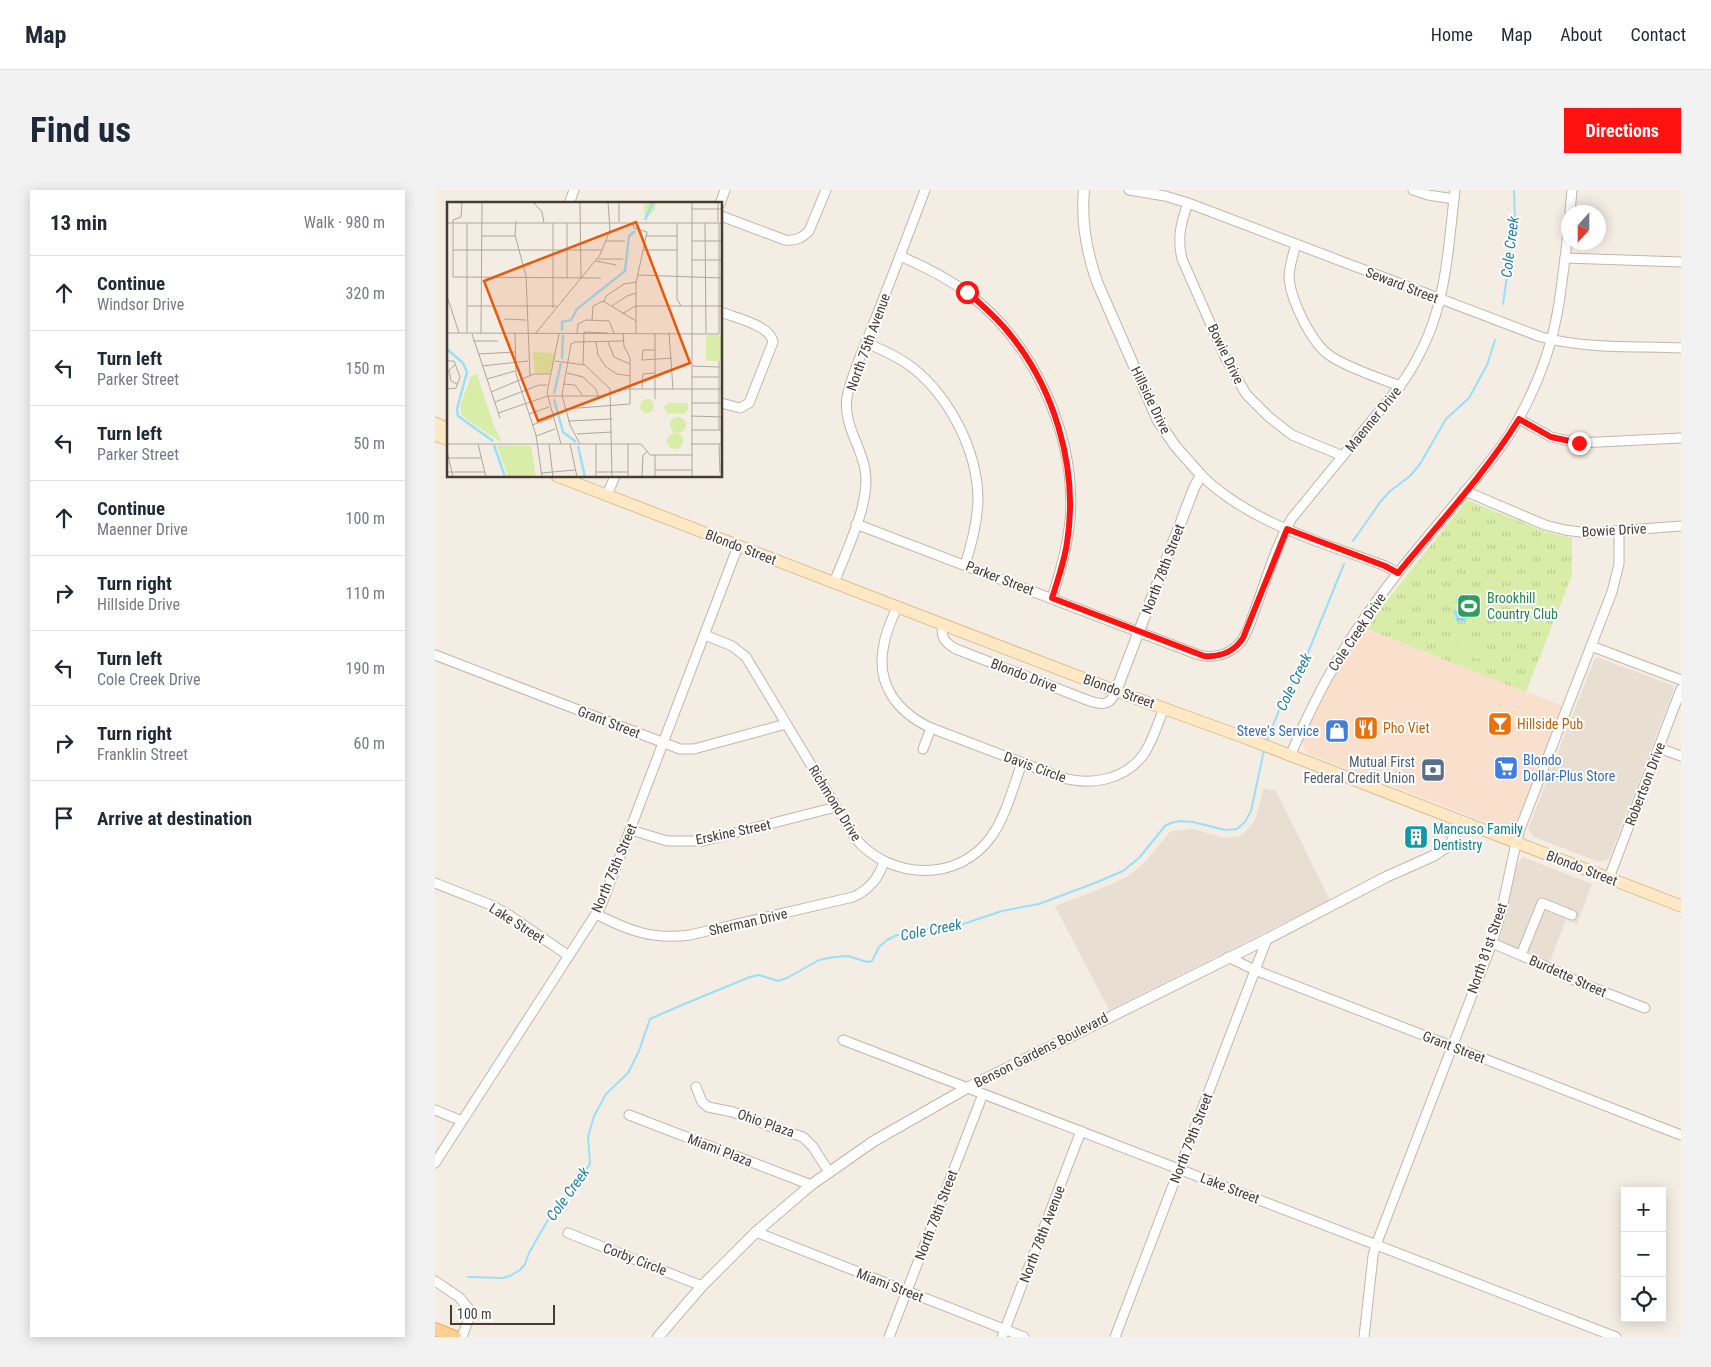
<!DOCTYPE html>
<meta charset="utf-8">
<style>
body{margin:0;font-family:"Roboto Condensed",sans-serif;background:#f2f2f3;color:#1f2937}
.controls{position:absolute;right:15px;bottom:15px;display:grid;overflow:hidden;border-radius:0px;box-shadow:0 2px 12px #0003}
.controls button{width:45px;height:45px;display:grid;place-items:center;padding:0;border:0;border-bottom:1px solid #e0e1e3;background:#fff;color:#1f2937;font:25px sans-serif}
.compass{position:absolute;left:1126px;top:15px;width:45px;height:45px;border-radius:50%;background:#fff;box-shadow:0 2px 12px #0003;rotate:201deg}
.scale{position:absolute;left:15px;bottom:12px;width:105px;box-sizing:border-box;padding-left:5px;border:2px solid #473c33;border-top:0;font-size:14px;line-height:18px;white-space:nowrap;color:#473c33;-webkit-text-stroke:4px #fff;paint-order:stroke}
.stop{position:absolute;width:15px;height:15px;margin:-11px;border:4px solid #ff1210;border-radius:50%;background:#fff}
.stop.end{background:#ff1210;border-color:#fff;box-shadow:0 1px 5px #0008}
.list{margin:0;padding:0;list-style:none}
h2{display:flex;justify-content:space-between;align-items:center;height:65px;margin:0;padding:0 20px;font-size:21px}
h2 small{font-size:16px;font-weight:400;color:#747a83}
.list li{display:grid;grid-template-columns:32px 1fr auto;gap:15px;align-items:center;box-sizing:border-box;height:75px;padding:0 20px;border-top:1px solid #e0e1e3}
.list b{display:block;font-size:19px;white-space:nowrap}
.list p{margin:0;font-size:16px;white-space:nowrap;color:#747a83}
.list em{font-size:16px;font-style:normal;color:#747a83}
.icon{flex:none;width:28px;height:28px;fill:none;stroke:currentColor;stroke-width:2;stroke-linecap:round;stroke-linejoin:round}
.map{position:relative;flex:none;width:1246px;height:1147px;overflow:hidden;border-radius:0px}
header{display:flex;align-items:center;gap:30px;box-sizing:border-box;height:70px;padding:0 25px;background:#fff;border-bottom:1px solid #e0e1e3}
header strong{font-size:24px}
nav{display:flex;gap:28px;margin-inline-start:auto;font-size:18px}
.intro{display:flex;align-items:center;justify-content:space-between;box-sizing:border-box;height:120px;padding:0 30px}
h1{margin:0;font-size:35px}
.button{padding:12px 22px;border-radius:0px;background:#ff1210;color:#fff;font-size:18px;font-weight:700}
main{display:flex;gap:30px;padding:0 30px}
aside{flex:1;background:#fff;border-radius:0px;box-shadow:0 2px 12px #0003}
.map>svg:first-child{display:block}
.residential{fill:#e9ded2}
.commercial{fill:#f9e0cd}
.park{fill:url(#park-tufts)}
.pitch{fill:#d8eda8}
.water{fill:url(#water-waves)}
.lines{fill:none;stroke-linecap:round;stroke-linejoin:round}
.stream{stroke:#9adff8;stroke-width:2}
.minor-casing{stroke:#c3b6a9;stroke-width:11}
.tertiary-casing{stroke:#c3b6a9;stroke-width:12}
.secondary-casing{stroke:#dcbe91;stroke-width:13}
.primary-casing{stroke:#f0ac56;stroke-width:14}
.minor{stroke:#fff;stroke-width:9}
.tertiary{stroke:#fff;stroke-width:10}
.secondary{stroke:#ffe8c3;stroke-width:11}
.primary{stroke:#ffd092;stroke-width:12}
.route{stroke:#ff1210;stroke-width:6}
.labels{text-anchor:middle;stroke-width:4;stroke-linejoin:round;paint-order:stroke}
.street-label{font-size:14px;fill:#473c33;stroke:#fff}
.leisure-label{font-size:14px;fill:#27864d;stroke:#fff;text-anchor:start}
.food-label{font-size:14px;fill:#c56008;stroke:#fff;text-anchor:start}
.shop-label{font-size:14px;fill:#366cbe;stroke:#fff;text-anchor:end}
.service-label{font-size:14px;fill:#4e5e75;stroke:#fff;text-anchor:end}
.culture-label{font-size:14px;fill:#0d838f;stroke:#fff;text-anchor:start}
.water-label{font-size:15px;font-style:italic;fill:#1f7fa3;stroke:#fff}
.inset-river{fill:none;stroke:#9adff8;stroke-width:2.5}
.inset-road{fill:none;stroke:#afa69d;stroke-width:1}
.view{fill:#e8590c;fill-opacity:0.15;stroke:#e8590c;stroke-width:2.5}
.inset-edge{fill:none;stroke:#473c33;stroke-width:2.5}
</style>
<header>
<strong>Map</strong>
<nav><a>Home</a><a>Map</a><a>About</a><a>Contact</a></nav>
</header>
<div class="intro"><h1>Find us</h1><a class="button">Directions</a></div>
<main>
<aside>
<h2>13 min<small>Walk · 980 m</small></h2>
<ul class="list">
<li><svg class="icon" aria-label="ahead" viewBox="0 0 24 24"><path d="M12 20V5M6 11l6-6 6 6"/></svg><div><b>Continue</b><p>Windsor Drive</p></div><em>320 m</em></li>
<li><svg class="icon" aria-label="left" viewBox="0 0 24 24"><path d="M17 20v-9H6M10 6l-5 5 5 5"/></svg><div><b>Turn left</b><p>Parker Street</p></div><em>150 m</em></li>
<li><svg class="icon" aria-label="left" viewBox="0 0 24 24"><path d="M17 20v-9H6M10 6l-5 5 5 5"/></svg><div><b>Turn left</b><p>Parker Street</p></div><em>50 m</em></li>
<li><svg class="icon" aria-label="ahead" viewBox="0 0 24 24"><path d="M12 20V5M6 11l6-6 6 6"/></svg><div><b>Continue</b><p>Maenner Drive</p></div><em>100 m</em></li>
<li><svg class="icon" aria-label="right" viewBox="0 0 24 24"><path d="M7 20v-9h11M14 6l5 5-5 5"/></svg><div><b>Turn right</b><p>Hillside Drive</p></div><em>110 m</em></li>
<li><svg class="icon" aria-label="left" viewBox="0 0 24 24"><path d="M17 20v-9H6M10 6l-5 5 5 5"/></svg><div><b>Turn left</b><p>Cole Creek Drive</p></div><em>190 m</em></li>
<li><svg class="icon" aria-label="right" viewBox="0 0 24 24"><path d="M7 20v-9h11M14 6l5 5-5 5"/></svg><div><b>Turn right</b><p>Franklin Street</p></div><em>60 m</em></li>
<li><svg class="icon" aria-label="arrive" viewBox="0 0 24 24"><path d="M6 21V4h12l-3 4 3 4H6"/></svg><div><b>Arrive at destination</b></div></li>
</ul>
</aside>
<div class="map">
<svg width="1246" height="1147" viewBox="0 0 1246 1147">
<defs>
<pattern id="park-tufts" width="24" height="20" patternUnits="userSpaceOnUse" patternTransform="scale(1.25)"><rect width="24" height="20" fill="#d8eda8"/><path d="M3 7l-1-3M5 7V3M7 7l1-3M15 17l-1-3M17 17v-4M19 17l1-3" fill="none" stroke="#bbcc91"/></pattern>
<pattern id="water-waves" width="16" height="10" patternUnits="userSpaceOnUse" patternTransform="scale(1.25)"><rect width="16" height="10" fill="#9adff8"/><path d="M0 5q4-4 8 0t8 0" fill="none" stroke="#86c0d5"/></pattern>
</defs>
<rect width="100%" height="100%" fill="#f4ede4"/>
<g class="residential">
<path d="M1161,467L1237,495L1239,499L1174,669L1164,672L1099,647L1093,639L1159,470Z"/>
<path d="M829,598L841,601L895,710L674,820L620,716L663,700L692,687L709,673L735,642L738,641L757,639L789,648L805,646L810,642L820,630Z"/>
<path d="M1088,667L1157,694L1142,734L1131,730L1115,771L1065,751L1081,676Z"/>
</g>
<path class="commercial" d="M930,438L1128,516L1080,639L1076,641L1069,639L874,564L868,558V550L890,503L914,460Z"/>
<path class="park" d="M1032,310L1111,342L1137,348V385L1091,502L930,438Z"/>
<path class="pitch" d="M1026,448L1049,457L1044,470L1021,461Z"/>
<path class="water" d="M1032,403L1036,413L1042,411L1047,423L1023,433L1018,421L1024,418L1020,408Z"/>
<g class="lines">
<g class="stream">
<path d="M1068,114L1080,31L1079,0"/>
<path d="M918,351L946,311L955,301L975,286L985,274L1011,229L1034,208L1052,175L1060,150"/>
<path d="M832,551L846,515L868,475L909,374"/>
<path d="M33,1087L67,1088L75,1086L85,1080L90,1074L94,1063L118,1021L136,1003L146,985L155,974L153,947L159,926L171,904L193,883L204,861L215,829C248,814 281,801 315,787L324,785L343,791L352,788L384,770L399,767L413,766L432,772L437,771L444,757L452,750L462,745L474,744L493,739L525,735L567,721L604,714L660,693L688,681L704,668L730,636L736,633L745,631L758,632L790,640L802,639L810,632L816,621L829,560"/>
</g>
<defs>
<g id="minor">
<path d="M694,0L730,6L753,13L1106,147C1151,159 1200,156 1246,158"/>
<path d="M978,0L993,5L1019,9"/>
<path d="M753,13C746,32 742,48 747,69L791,169L811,204L834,227L857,245L908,266"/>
<path d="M134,14L139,0"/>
<path d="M285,14L290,0"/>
<path d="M1135,22L1137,0"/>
<path d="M286,26L350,50C361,51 367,48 374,41L391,0"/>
<path d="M861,54C858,65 854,77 854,88C856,111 877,155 897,167C918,180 942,187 965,196"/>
<path d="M465,66C488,76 511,87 531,102C599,152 642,246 635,331C632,358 625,383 617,408"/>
<path d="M1130,68L1246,72"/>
<path d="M286,122C301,128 335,135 338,152L314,213L305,218L286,213"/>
<path d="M431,153C448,160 464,167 478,178C515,208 542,260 543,308C543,331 537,353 530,375"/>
<path d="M1084,229L1116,247L1143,253L1246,248"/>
<path d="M766,285C816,334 887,352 950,376L963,383"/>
<path d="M1030,301L1110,335L1130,340L1153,343L1246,336"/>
<path d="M172,305L180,286"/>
<path d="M421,334L764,465C780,469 795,464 806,452C813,442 817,428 821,417C832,388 841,355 857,328L965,196C1011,132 1011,76 1020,0"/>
<path d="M399,393C411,361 436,313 430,280C426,255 408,235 412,207C417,183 429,158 438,135C456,90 473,45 490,0"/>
<path d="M462,417C457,429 451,441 449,454C440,494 462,522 496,538L625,587C655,596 689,591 709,564C718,550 723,533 729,518"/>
<path d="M508,435C505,447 510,453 521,459L652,510C666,515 675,517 681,501"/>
<path d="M270,445L297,456L311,467L420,648C455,690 523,693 556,647C571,626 578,597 587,573"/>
<path d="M1156,456L1246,490"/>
<path d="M0,465L245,559H259L351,534"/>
<path d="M1224,558L1246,566"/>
<path d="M488,559L496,538"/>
<path d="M855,566C884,497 916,442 962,384C986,354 1010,326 1034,297C1052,275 1070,254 1083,230C1103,194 1118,153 1124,113C1128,87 1131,60 1134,34"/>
<path d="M196,640L232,651H268L401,617"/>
<path d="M1174,688L1246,499"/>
<path d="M0,693L56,715L74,725L134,766"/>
<path d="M161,724C194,741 218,750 255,745L418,707C434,700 444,688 449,671"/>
<path d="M1057,753L1106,774L1148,794L1210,818"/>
<path d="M1086,765L1107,713L1137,725"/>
<path d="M793,767L820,780L1246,945"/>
<path d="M408,850L1181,1147"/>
<path d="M261,897L267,912L273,917L298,922L337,937L368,947L378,957L394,982"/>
<path d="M0,920L27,931"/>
<path d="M194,925L376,995"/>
<path d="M0,973L166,716L303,356"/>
<path d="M321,1042L589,1147"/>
<path d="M133,1043L267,1096"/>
<path d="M0,1091L24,1107L34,1119V1128L27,1147"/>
<path d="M454,1147L548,904"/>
<path d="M567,1147L646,941"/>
<path d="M680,1147L832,749"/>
<path d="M929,1147L938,1066L941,1055L1057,753C1070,716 1074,677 1085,639L1177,402L1184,374V341"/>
</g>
<g id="tertiary">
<path d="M649,0C646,31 652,63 662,92L723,231L741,257L766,285L759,298L681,501"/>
<path d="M223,1147L267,1096L321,1042L376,995L439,951L532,898L832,749L951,687L998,666L1015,655L1026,631"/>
</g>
<g id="secondary">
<path d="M0,233L14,239"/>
<path d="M0,245L14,250"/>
<path d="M122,286L681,501L808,547L1246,716"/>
</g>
<path id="primary" d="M0,1139L20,1147"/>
</defs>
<use href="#minor" class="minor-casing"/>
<use href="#tertiary" class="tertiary-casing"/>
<use href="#secondary" class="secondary-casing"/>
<use href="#primary" class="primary-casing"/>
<use href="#minor" class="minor"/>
<use href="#tertiary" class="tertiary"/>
<use href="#secondary" class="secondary"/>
<use href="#primary" class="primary"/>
</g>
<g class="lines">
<path class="route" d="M532,102C545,113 557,124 568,136C619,194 644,277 632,353C629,372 623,390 617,408L769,466C785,467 799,462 808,448L852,339L950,376L963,383C1004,333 1050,284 1084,229L1116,247L1144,253"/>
</g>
<defs>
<symbol id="stadium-square" viewBox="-11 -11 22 22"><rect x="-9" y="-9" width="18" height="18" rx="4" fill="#2e9e5b" stroke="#fff"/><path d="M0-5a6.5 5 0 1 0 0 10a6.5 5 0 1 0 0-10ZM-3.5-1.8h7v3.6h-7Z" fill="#fff"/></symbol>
<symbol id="bar-square" viewBox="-11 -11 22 22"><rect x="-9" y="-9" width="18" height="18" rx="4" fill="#e8710a" stroke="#fff"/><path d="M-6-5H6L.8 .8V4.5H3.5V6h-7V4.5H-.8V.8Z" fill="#fff"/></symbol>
<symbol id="restaurant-square" viewBox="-11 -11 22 22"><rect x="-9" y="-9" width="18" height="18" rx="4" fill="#e8710a" stroke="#fff"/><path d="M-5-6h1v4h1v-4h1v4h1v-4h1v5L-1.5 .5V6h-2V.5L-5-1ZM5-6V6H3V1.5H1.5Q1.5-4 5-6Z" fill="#fff"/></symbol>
<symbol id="shop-square" viewBox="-11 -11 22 22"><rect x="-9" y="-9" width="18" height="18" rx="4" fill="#3f7fe0" stroke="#fff"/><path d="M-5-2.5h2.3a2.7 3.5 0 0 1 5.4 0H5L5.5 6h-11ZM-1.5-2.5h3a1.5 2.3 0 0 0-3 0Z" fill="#fff"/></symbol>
<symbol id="supermarket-square" viewBox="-11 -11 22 22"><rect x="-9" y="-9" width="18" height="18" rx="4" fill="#3f7fe0" stroke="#fff"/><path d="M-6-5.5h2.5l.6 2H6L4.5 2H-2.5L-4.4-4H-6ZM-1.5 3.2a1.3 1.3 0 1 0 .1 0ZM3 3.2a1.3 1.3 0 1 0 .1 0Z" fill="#fff"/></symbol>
<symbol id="bank-square" viewBox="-11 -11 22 22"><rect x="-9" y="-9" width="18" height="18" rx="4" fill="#5c6f8a" stroke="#fff"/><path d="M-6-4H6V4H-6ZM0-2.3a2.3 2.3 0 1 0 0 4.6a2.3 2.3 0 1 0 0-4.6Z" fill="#fff"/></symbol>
<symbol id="building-square" viewBox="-11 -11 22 22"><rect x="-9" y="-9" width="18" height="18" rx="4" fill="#0f9aa8" stroke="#fff"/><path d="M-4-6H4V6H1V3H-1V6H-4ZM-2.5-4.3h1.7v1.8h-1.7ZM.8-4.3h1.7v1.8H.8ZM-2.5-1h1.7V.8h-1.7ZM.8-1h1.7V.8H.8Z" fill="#fff"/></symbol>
</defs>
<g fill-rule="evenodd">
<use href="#stadium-square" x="1020" y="402" width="28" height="28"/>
<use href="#bar-square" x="1051" y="520" width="28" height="28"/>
<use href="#restaurant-square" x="917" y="524" width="28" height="28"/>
<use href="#shop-square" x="888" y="527" width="28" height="28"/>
<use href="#supermarket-square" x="1057" y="564" width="28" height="28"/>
<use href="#bank-square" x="984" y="566" width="28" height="28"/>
<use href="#building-square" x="967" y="633" width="28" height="28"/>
</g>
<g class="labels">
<g class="street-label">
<text transform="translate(967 95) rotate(21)" y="5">Seward Street</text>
<text transform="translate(433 152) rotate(-70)" y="5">North 75th Avenue</text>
<text transform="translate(791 164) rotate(64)" y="5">Bowie Drive</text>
<text transform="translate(716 210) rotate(64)" y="5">Hillside Drive</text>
<text transform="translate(938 229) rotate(-51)" y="5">Maenner Drive</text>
<text transform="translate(1179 340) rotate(-3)" y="5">Bowie Drive</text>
<text transform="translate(306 357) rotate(21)" y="5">Blondo Street</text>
<text transform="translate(728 379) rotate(-69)" y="5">North 78th Street</text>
<text transform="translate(565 388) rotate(21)" y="5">Parker Street</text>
<text transform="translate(922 442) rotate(-56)" y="5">Cole Creek Drive</text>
<text transform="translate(589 485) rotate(21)" y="5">Blondo Drive</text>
<text transform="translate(684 501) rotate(20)" y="5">Blondo Street</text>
<text transform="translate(174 532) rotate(21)" y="5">Grant Street</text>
<text transform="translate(600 577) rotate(20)" y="5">Davis Circle</text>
<text transform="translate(1210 594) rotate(-69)" y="5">Robertson Drive</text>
<text transform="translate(400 613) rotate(58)" y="5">Richmond Drive</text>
<text transform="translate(298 642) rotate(-12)" y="5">Erskine Street</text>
<text transform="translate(179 678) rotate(-67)" y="5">North 75th Street</text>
<text transform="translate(1147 678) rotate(21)" y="5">Blondo Street</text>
<text transform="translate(313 732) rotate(-13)" y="5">Sherman Drive</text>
<text transform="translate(82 733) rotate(32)" y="5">Lake Street</text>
<text transform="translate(1052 758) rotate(-71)" y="5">North 81st Street</text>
<text transform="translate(1133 786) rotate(24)" y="5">Burdette Street</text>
<text transform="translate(1019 857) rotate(21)" y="5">Grant Street</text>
<text transform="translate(606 860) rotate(-27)" y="5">Benson Gardens Boulevard</text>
<text transform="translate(331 933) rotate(19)" y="5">Ohio Plaza</text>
<text transform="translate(756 948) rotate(-69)" y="5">North 79th Street</text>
<text transform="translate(285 960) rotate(21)" y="5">Miami Plaza</text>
<text transform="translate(795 998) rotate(21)" y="5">Lake Street</text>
<text transform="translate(501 1025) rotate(-69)" y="5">North 78th Street</text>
<text transform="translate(607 1044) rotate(-69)" y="5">North 78th Avenue</text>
<text transform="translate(200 1069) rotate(21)" y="5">Corby Circle</text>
<text transform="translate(455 1095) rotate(21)" y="5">Miami Street</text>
</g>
<g class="leisure-label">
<text x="1052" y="413">Brookhill<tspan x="1052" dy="16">Country Club</tspan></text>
</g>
<g class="food-label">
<text x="1082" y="539">Hillside Pub</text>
<text x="948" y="543">Pho Viet</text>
</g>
<g class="shop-label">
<text x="884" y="546">Steve's Service</text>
<text x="1088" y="575" text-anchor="start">Blondo<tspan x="1088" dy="16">Dollar-Plus Store</tspan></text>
</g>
<g class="service-label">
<text x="980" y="577">Mutual First<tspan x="980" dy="16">Federal Credit Union</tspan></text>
</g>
<g class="culture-label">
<text x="998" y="644">Mancuso Family<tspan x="998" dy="16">Dentistry</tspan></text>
</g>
<g class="water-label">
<text transform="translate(1075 57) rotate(-83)" y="5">Cole Creek</text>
<text transform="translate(859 492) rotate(-64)" y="5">Cole Creek</text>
<text transform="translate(496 740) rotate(-11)" y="5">Cole Creek</text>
<text transform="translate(133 1004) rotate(-54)" y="5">Cole Creek</text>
</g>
</g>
<g transform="translate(12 12)">
<rect width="275" height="275" fill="#f4ede4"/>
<path d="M209,0L208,7L198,18L197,2Z" fill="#d8eda8"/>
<path d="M259,133H275V159H259ZM86,150L109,151L103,171H88ZM30,172L46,221L55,241L15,214L13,205L24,174ZM50,243L84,244L89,275H61Z" fill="#d8eda8"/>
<path d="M262 145a7 7 0 1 1 14 0a7 7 0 1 1-14 0ZM31,188L33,202L18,203L20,192ZM193 204a7 7 0 1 1 14 0a7 7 0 1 1-14 0ZM222,201H241V208L237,212L220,211L217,205ZM223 223a8 8 0 1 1 16 0a8 8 0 1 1-16 0ZM220 239a8 8 0 1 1 16 0a8 8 0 1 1-16 0Z" fill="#d8eda8"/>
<path class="inset-river" d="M198,18L206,0M115,129V120L124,118L130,107L178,69L182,34L188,29M0,147L16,161L20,170L10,207L11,214L46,239M115,157L116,133M107,192L114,161M107,197L116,230L129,240M47,243L58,275M131,244L138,275"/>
<path class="inset-road" d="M86,0L95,10L97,21M133,0L134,76M245,7H275M14,15L6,18V75L154,76M14,15L15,0M69,19L68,33L79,74L83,174M172,20V0M186,20L187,26L200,30L189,81V131M271,20V0M0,21H275M20,21V131M106,21V106M120,21V76M230,21V97L234,104M258,21L259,131M272,21V132M34,34H68M199,34H231M159,39H178M245,39H275M6,48H155M196,48H231M151,57H176M245,58H275M149,59L169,63M191,73L275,76M0,94L12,131M157,100L159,94L177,82L190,80M20,104H110M165,104L180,94L189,91M175,112L188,104H275M57,117L79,118M145,118L146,104L156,99L189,119M0,131L272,132M68,131L69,172L89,233L95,275M130,131L131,122L139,118L162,119L167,131M208,131V197M222,131L226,187M25,132L53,216M34,132L35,0M88,132L153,53L163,28L161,0M112,132L100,191L114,242M26,139H51M149,140L151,153L159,165L170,172L183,174M161,140L167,155L183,162M208,148H196L195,158L225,156M31,152L68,150M0,159H7L13,175L9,186L0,187M108,159L138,163L163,187L165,275M272,159V228M136,162L137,130L161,131M8,163L2,168L4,179L10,182M35,164L81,159M245,164L272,165M120,171L136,175L149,187L151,194M245,175H272M40,177L68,169M116,182L128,183L136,194M195,187L196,172L208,171M44,190L87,172H103M48,200L92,183H100M245,201H275M118,207L183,202V156L177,144L176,131M51,211L101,194H154L179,187H275M82,212L102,205M244,214L275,215M121,219L165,217M85,223L105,216M245,228H275M130,232L165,230M89,234L108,227M0,242H194L203,253H245M31,242L39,275M102,242L106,275M123,242L130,275M133,242L123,223L115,193L124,142L128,140L176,139M149,242V275M244,242H275M272,242L273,271M0,249L6,275M208,253V275M0,256H35M208,268H245M0,270H38M149,270H181M94,271L128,268M181,275V242M195,275L196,253L200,250M245,275V0"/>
<path class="view" d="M189,20L243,161L91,219L37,79Z"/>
<rect width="275" height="275" class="inset-edge"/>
</g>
</svg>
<div class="controls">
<button>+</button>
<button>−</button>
<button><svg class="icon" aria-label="locate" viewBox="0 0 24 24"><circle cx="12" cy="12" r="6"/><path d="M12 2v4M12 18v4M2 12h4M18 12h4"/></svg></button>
</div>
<svg class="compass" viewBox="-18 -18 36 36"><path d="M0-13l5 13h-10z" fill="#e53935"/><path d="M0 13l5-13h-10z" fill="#747a83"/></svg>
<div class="scale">100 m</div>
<div class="stop" style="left:532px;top:102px"></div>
<div class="stop end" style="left:1144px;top:253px"></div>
</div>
</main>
